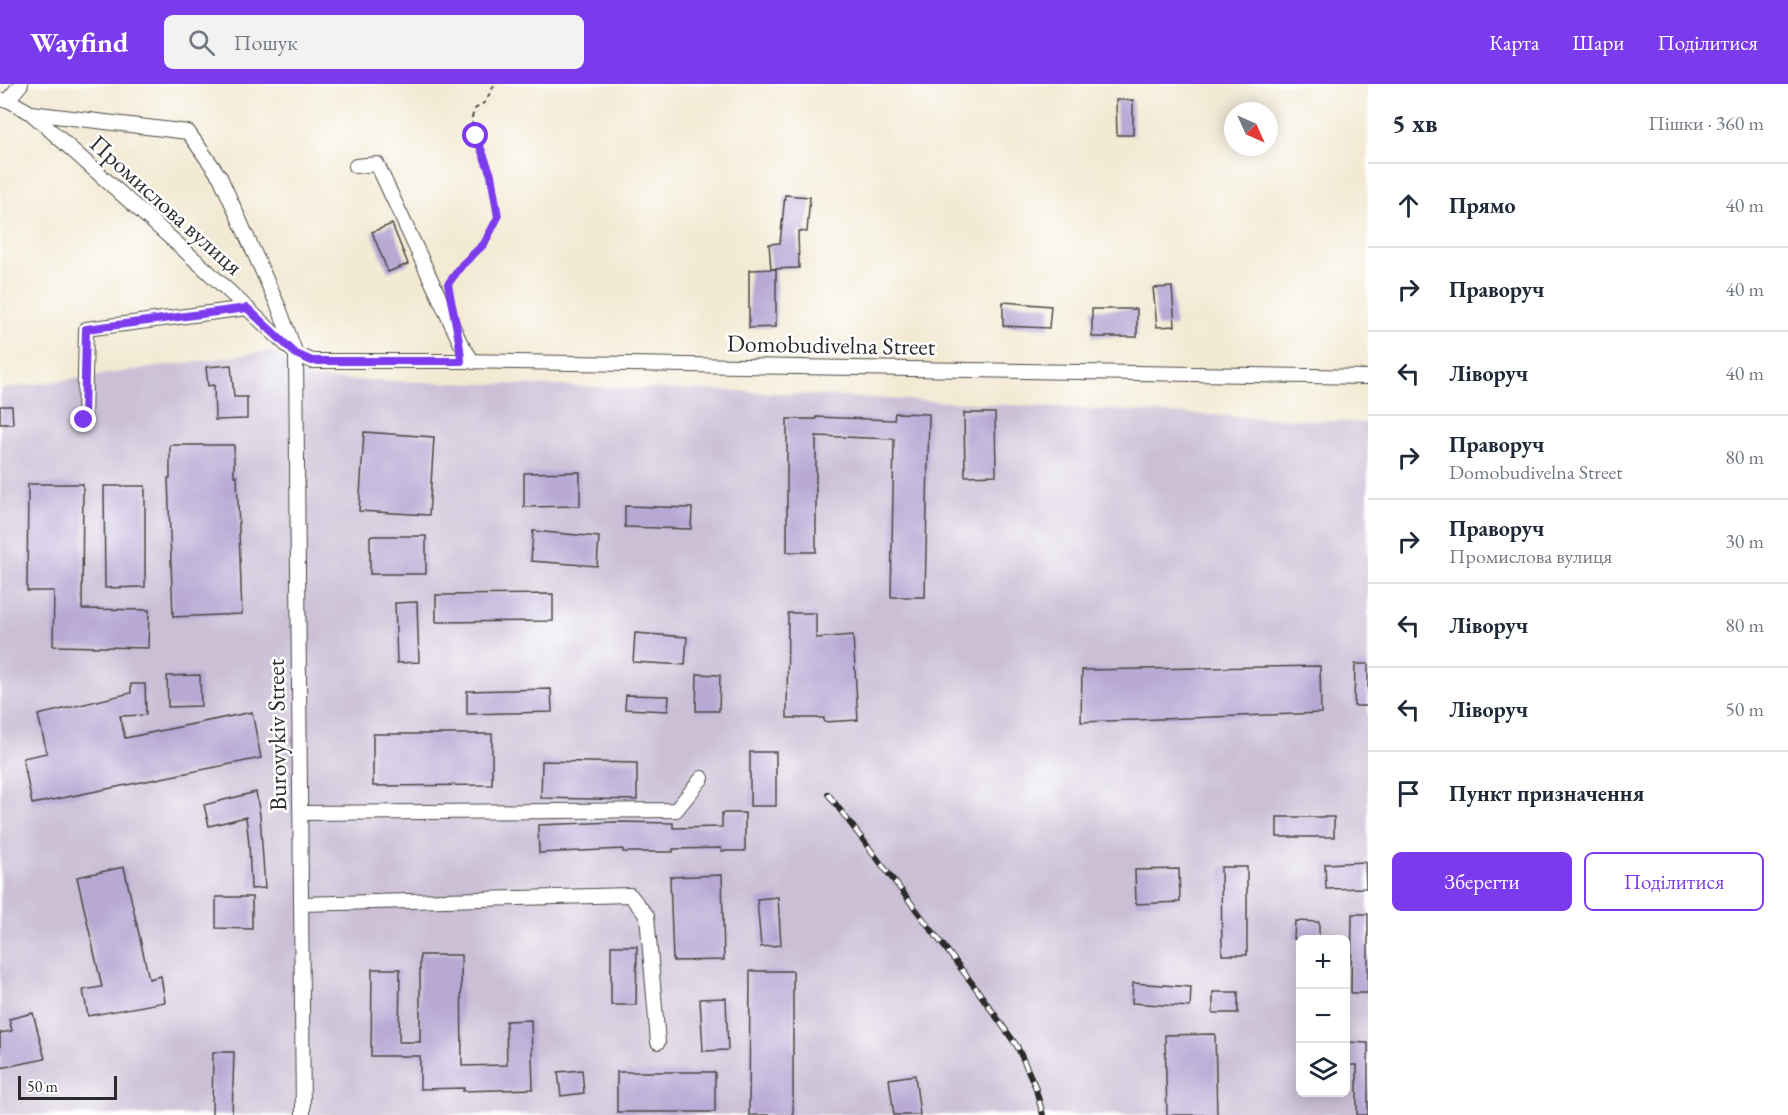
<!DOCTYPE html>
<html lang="uk">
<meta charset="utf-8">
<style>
body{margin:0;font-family:"EB Garamond",serif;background:#f2f2f3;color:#1f2937}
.controls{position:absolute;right:18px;bottom:18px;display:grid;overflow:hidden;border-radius:9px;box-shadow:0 3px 15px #0003}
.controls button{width:54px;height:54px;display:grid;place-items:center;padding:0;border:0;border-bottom:2px solid #e0e1e3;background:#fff;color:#1f2937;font:30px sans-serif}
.compass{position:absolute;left:1224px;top:18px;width:54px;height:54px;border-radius:50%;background:#fff;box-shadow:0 3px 15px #0003;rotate:135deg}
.scale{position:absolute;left:18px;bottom:15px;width:99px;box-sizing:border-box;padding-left:6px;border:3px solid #2b2b2b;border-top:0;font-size:16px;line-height:21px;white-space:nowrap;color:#2b2b2b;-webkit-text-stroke:4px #fff;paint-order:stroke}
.stop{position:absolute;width:18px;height:18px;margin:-14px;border:4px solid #7c3aed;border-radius:50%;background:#fff}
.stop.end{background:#7c3aed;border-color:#fff;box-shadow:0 2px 6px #0008}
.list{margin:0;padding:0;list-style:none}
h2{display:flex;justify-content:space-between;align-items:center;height:78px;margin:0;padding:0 24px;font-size:26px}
h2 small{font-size:20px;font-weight:400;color:#747a83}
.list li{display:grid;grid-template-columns:39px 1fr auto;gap:18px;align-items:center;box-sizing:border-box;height:84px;padding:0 24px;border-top:2px solid #e0e1e3}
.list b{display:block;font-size:22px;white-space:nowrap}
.list p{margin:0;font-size:20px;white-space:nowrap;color:#747a83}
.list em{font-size:20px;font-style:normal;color:#747a83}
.actions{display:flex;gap:12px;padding:18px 24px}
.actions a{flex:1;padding:14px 0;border:2px solid #7c3aed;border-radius:9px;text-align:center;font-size:21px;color:#7c3aed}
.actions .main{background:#7c3aed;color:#fff}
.icon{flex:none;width:33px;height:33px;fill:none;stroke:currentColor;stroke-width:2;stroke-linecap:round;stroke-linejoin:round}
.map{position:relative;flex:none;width:1368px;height:1031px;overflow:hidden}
header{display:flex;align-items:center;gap:36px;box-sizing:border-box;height:84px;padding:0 30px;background:#7c3aed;color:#fff}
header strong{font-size:28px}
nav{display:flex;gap:33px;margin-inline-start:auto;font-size:21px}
.search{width:420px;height:54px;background:#f2f2f3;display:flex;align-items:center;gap:15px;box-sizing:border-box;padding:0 21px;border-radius:9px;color:#747a83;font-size:22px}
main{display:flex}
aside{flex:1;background:#fff}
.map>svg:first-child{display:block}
.industrial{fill:#cbbfd5;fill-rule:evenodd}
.building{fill:#b7a8d4}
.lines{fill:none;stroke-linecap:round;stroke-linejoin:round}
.minor-casing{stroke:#494844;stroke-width:16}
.path{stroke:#494844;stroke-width:2;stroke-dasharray:4.5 4.5;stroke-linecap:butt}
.minor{stroke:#fff;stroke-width:14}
.rail-casing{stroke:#2b2b2b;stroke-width:6}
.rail{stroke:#fff;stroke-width:4;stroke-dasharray:11;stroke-linecap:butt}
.route{stroke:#7c3aed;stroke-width:8}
.labels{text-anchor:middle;stroke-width:5;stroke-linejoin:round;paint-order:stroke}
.street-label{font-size:24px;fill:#2b2b2b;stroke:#fff}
</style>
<header>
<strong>Wayfind</strong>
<div class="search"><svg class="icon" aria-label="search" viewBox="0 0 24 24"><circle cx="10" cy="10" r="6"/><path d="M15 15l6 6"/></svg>Пошук</div>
<nav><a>Карта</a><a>Шари</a><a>Поділитися</a></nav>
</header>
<main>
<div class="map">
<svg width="1368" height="1031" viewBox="0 0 1368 1031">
<rect width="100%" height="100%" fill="#fff"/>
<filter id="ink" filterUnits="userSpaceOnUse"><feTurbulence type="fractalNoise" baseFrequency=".0167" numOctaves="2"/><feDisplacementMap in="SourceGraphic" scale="12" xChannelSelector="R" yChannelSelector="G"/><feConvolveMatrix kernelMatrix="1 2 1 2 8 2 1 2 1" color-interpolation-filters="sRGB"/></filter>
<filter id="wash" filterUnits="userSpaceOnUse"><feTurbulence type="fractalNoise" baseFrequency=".008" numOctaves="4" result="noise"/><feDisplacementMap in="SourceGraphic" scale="24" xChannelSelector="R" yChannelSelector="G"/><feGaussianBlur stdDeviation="1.35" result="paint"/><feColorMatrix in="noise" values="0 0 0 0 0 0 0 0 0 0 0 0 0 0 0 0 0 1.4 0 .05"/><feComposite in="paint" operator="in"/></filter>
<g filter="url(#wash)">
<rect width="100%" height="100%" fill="#f3ead4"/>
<path class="industrial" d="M271,267L313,295L734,307L1368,339V1031H0V305ZM1300,856H1346V1008H1300Z"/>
<g id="blocks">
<g class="building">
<path d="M1116,16H1133V51H1117Z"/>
<path d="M785,111L810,113L807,148L798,147L799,184L771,185L769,160L780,159Z"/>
<path d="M392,140L408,180L388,188L372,148Z"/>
<path d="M776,185V243L749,244V186Z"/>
<path d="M1172,203L1175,242L1157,243L1153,204Z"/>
<path d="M1003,218L1051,222L1049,244L1003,242Z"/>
<rect x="1092" y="225" width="45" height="28"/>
<path d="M231,281L234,313H247V335L215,336L214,301L208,302L206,283Z"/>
<path d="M0,322H12L13,340H0Z"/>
<path d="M895,329L929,330L925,513H891L894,355L816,352V468H787V335H816V333L894,336Z"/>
<path d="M964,329H995L996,391L965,392Z"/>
<path d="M364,348L434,353L429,431L359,427Z"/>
<path d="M170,361H234V392H237L242,530L173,533L168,394H170Z"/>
<path d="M580,388V422L524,423V389Z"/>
<path d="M28,400H83L82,525L149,526L148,564L53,562L54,507H27Z"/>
<path d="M104,402H145V503L105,504Z"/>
<path d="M625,422L692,424L691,445L625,443Z"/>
<path d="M533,447L599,453L597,482L531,477Z"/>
<rect x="370" y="452" width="56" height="38"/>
<path d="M553,510V537L436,538V511Z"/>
<path d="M417,518L419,578L397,579L395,519Z"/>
<path d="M788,529H816V554L853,551L858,636L824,638V634H787Z"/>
<path d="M635,549L687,553L685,581L633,578Z"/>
<path d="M1355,580H1368V622H1354Z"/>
<path d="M1320,582L1321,629L1081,638L1082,586Z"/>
<path d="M697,590L720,591L719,627H696Z"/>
<path d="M200,591L201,622L168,623L167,592Z"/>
<path d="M131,600H145L146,631L120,632L125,654L252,628L261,674L32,720L23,674L47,669L38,631L131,609Z"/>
<path d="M551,605L552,628L467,630V607Z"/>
<path d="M626,611L669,612L668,627L625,625Z"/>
<path d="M373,650H492V701L373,702Z"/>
<rect x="750" y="668" width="26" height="54"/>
<path d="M542,677L637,679V716L541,714Z"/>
<path d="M256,708L260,731L265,804L251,805L249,760L246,733L209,742L204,721Z"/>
<path d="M722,729H745V767H721V764L673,765V768H623V765L539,769L538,741L616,738L673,739V744L722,743Z"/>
<rect x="1277" y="733" width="57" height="20"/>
<path d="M1365,778L1366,804L1326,805L1325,780Z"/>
<path d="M124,783L149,895L161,892L165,918L88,932L83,906L102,903L77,793Z"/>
<path d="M1221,783H1247V871H1222Z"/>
<path d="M1179,785L1180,818L1136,820L1135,786Z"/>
<path d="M722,791L724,876L673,877L670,793Z"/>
<path d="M216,813H252V845L216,844Z"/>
<path d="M778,813L781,861L761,863L757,815Z"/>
<path d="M1352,830H1368V909H1351Z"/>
<path d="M1295,837L1319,838V855H1294Z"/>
<path d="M611,862H637L636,921H611Z"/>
<path d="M420,871H461L462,982L507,981L506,937L531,936L533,1005L463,1007L464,1004L420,1005V972H371L372,885H400L399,958H420Z"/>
<path d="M750,887H793V1031H749Z"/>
<path d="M1133,899L1191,903L1190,923L1132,919Z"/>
<rect x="1213" y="908" width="25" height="21"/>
<path d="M726,914L728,966L703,967L700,915Z"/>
<path d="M33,929L45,975L0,984V949L12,947L9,935Z"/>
<path d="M1215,950L1217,1031H1167L1165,951Z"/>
<path d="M1346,958L1368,959V1031H1357V981H1346Z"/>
<path d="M213,968H234L232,1031H212Z"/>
<path d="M582,986L584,1009L561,1012L558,988Z"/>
<rect x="617" y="988" width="98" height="40"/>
<path d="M915,991L920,1031H894L889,995Z"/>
</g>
</g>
</g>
<g filter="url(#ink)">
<use href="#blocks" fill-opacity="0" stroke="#494844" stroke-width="1.5"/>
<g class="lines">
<defs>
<g id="minor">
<path d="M0,16H8L31,29L203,183L296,270L312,277H461L1368,293"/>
<path d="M8,16L21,0"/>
<path d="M31,29L188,48L220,93L279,224L296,270L303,1031"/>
<path d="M356,82L377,80L460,258L473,278"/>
<path d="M84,337L86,245L247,224"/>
<path d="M301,729L676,726L702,694"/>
<path d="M302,820L630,811L647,832L658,958"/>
</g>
</defs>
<use href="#minor" class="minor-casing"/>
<path class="path" d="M448,201L462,181L485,161L498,133L491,91L471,36L475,25L485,18L495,0"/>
<use href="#minor" class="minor"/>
<defs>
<path id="rail" d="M828,710L978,907L1017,962L1035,1002L1043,1031"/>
</defs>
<use href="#rail" class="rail-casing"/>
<use href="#rail" class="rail"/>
</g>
</g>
<g class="lines" filter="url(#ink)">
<path class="route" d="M84,336L86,245L247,224L296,270L312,277H461C460,251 452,226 448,200L462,181L484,160L498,133L491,91L476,52"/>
</g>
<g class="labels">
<g class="street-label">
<text transform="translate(166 121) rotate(42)" y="8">Промислова вулиця</text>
<text transform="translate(831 261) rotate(1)" y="8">Domobudivelna Street</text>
<text transform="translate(277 651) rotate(-91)" y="8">Burovykiv Street</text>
</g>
</g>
</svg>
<div class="controls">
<button>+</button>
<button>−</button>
<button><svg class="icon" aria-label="layers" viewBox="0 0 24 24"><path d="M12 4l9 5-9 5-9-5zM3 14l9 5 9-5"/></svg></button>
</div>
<svg class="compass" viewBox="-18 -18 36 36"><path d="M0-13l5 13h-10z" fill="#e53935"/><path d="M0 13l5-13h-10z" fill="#747a83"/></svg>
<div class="scale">50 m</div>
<div class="stop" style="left:476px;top:52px"></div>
<div class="stop end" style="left:84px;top:336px"></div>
</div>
<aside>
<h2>5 хв<small>Пішки · 360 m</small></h2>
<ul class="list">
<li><svg class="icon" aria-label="ahead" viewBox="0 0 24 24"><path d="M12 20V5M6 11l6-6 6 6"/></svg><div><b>Прямо</b></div><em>40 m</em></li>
<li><svg class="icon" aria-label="right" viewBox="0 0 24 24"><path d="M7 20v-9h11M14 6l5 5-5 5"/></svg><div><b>Праворуч</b></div><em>40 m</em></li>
<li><svg class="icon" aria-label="left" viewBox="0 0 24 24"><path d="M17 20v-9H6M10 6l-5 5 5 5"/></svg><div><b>Ліворуч</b></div><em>40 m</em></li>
<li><svg class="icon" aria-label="right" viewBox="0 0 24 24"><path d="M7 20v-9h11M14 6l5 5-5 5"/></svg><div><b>Праворуч</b><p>Domobudivelna Street</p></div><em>80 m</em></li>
<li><svg class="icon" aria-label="right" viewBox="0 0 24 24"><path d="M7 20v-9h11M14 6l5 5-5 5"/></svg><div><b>Праворуч</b><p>Промислова вулиця</p></div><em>30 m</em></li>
<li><svg class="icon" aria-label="left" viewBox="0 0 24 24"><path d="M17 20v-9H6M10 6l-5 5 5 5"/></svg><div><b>Ліворуч</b></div><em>80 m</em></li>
<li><svg class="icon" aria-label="left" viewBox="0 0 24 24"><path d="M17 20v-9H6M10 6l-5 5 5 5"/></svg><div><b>Ліворуч</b></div><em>50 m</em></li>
<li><svg class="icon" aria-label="arrive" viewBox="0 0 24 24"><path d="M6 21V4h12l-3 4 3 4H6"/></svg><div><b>Пункт призначення</b></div></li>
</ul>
<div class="actions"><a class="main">Зберегти</a><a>Поділитися</a></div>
</aside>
</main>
